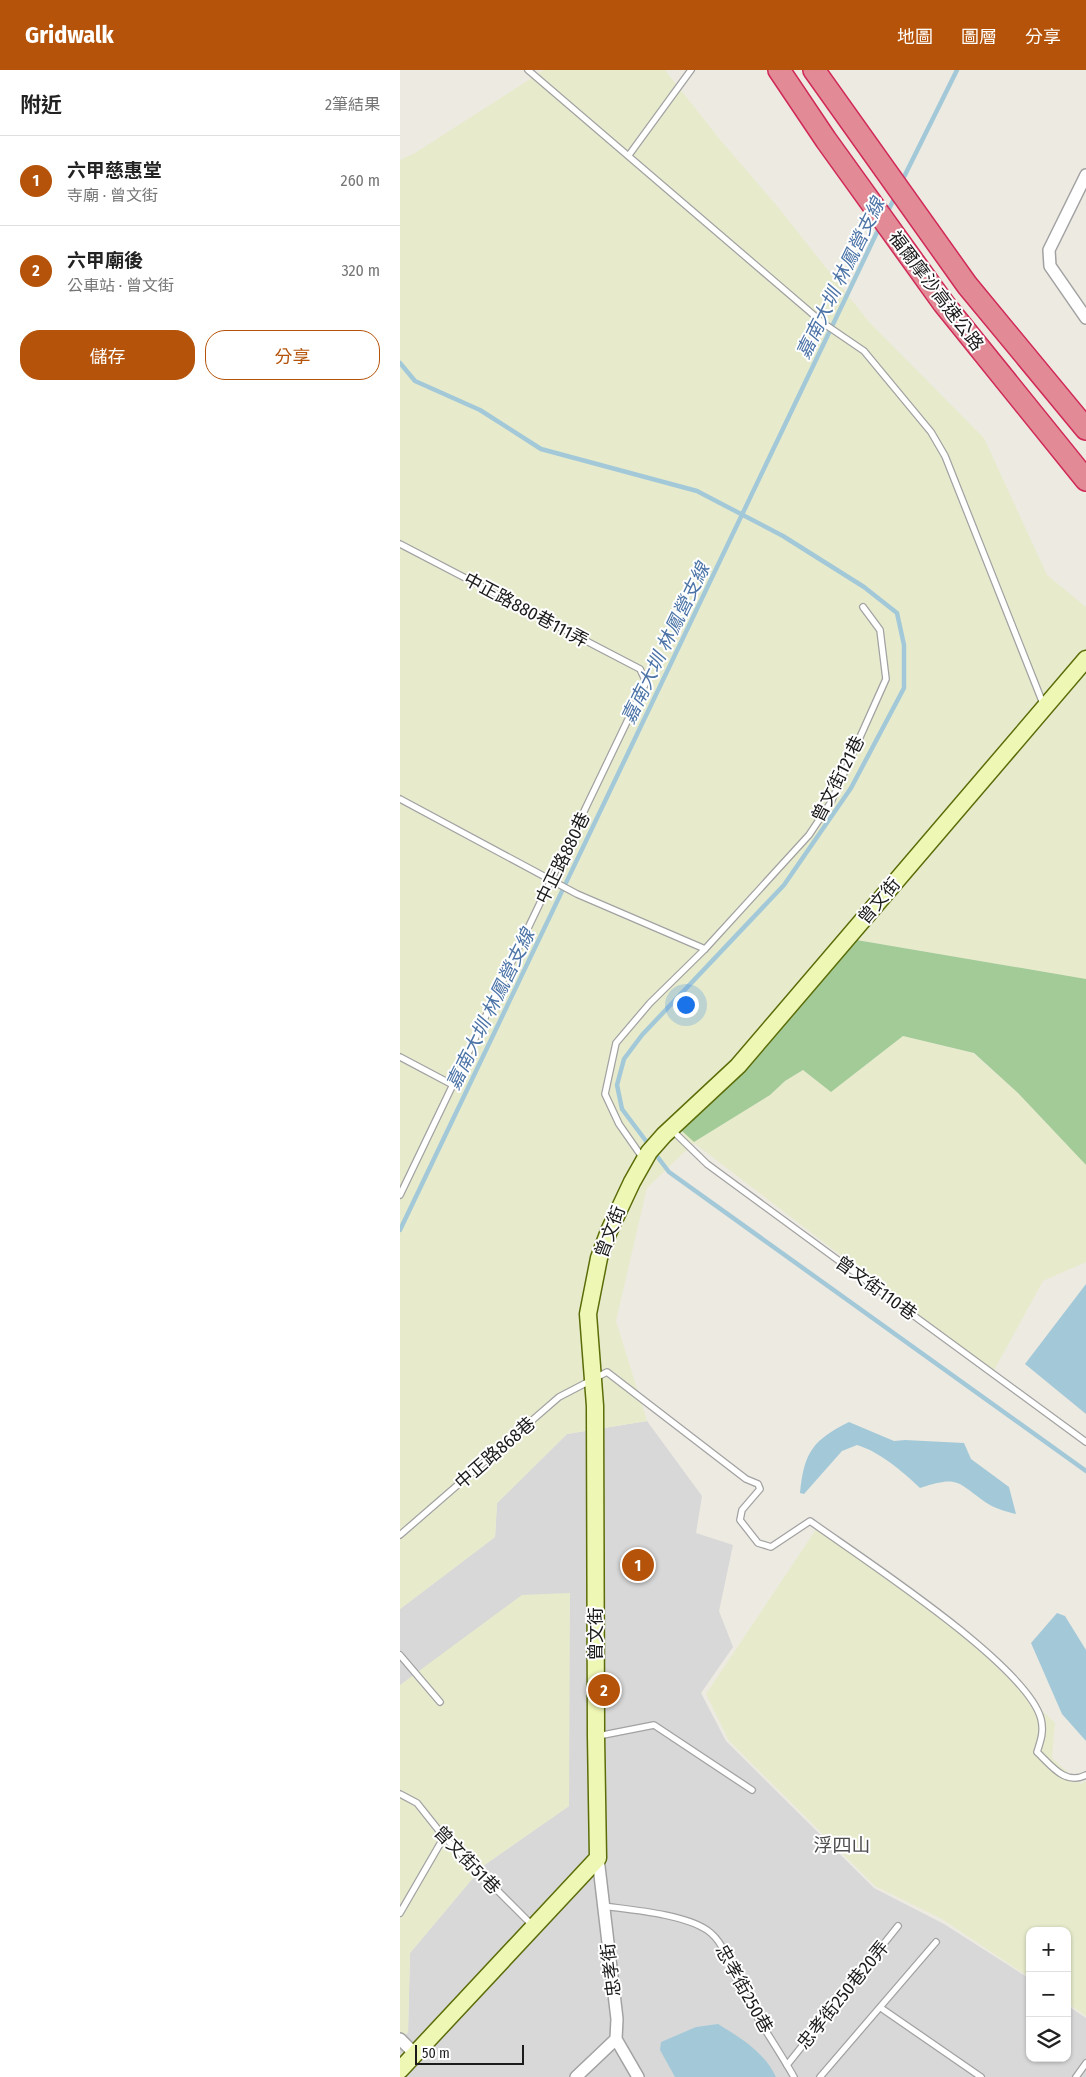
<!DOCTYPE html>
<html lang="zh-TW">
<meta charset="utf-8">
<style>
body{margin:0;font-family:"Fira Sans Condensed","Noto Sans TC",sans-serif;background:#f6f6f6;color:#222}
.controls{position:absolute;right:15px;bottom:15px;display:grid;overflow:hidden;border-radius:10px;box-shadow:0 1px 4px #0004}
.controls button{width:45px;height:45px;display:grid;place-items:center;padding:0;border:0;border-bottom:1px solid #e0e0e0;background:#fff;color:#222;font:25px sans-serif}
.scale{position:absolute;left:15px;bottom:12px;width:109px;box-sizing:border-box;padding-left:5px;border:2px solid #1b1b1b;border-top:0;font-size:14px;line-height:18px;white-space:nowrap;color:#1b1b1b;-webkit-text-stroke:4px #fff;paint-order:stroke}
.you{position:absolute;left:285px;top:934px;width:18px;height:18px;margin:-12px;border:4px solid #fff;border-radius:50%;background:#1a73e8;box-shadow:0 0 0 8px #1a73e833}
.badge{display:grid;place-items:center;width:32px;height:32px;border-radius:50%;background:#b45309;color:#fff;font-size:16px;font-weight:700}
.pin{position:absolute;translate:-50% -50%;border:2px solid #fff;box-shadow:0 1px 5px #0006}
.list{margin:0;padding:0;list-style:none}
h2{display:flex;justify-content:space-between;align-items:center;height:65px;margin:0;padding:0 20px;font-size:21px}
h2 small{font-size:16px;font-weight:400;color:#767676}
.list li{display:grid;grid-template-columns:32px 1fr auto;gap:15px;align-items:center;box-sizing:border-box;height:90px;padding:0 20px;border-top:1px solid #e0e0e0}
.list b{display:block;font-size:19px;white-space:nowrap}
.list p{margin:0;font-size:16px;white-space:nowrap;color:#767676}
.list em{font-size:16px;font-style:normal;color:#767676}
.actions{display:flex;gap:10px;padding:15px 20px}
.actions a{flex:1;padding:11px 0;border:1px solid #b45309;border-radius:20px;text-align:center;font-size:18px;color:#b45309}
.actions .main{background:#b45309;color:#fff}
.icon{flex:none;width:28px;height:28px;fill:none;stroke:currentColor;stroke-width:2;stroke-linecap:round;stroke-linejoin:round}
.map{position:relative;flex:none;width:686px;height:2007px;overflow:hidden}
header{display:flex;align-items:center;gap:30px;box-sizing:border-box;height:70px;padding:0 25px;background:#b45309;color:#fff}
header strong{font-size:24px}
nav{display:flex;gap:28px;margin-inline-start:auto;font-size:18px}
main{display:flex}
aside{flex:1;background:#fff}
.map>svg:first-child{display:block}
.residential{fill:#d9d8d8}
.farmland{fill:#e7ebcc}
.forest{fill:#a3cb97}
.water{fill:#a3c9d9}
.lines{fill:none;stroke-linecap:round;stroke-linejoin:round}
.stream{stroke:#a3c9d9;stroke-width:4.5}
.lane-casing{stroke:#a2a2a2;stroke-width:8}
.street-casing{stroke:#a2a2a2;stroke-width:14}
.secondary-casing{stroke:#5b6d08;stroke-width:19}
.highway-casing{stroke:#d02958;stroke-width:24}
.lane{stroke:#fff;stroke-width:5.5}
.street{stroke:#fff;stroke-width:11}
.secondary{stroke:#eff7b5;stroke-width:16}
.highway{stroke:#e28a95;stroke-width:21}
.labels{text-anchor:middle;stroke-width:4;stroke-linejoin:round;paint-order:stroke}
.street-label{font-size:18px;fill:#1b1b1b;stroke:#fff}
.water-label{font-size:19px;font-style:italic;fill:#4c74a7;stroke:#fff}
.neighbourhood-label{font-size:19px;fill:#4e4e4e;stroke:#fff}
</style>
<header>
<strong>Gridwalk</strong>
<nav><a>地圖</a><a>圖層</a><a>分享</a></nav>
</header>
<main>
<aside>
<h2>附近<small>2筆結果</small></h2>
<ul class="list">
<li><span class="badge">1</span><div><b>六甲慈惠堂</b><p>寺廟 · 曾文街</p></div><em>260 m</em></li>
<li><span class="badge">2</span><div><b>六甲廟後</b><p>公車站 · 曾文街</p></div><em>320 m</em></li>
</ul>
<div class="actions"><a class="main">儲存</a><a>分享</a></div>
</aside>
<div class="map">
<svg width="686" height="2007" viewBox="0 0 686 2007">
<rect width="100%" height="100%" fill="#edeae1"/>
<path class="residential" d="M247,1351L302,1426L296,1463L333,1475L319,1541L333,1577L301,1623L326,1671L474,1818L544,1854L630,1909V1988H667V1935L686,1948V2007H0V1970L8,1962L10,1883L83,1796L169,1736L0,1615V1539L95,1467L97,1433L167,1364Z"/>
<g class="farmland">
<path d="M144,0H265L322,72L377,136L470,253L584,368L647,505L686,537V909L439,867L294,1072L370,1025L385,1011L403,1000L431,1022L503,966L573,983L618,1023L686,1095V1192L643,1211L593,1302L294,1073L247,1118L216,1251L247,1351L167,1364L97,1433L95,1467L0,1539V90L15,83Z"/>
<path d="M419,1455L560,1562L655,1653L652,1688L681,1714L686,1711V1946L667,1933V1861H630V1908L542,1849L475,1816L329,1671L306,1624Z"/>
<path d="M170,1523L169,1736L83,1796L10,1883L8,1962L0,1970V1615L122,1525Z"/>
</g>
<path class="forest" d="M439,867L686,909V1095L618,1023L574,983L503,966L431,1022L403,1000L385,1011L370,1025L294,1072L272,1052L334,988Z"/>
<g class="water">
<path d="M686,1214V1344L625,1294Z"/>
<path d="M449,1352L494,1371L505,1370L564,1373L571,1389L609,1417L616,1444C607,1442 597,1439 590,1435C557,1414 562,1404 520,1418C502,1401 480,1382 457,1375L442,1381L404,1424L400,1423C404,1382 413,1370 449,1352Z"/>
<path d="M657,1543L665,1546L686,1580V1671L662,1644L631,1573Z"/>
<path d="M318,1954C341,1968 364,1982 376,2007H275L260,1980L261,1972L296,1957Z"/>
</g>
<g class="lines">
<g class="stream">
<path d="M501,113L557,0"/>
<path d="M487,143L496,125"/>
<path d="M0,293L15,311L80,340L141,379L297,421L383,466L464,517L497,543L504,575V618L451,718L384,815L242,965L224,989L217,1015L222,1039L249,1075"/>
<path d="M253,1081L269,1102L686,1401"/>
<path d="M0,1160L480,156"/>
</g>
<defs>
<g id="lane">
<path d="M128,0L423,253L464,281L531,362L545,386L644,636"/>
<path d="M229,85L291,0"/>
<path d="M0,474L240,599L246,612L0,1125"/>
<path d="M0,729L177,824L305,879"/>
<path d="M0,987L53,1015"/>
<path d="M272,1060L307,1094L686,1372"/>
<path d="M242,1087L219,1054L205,1024L216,973L250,933L305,879L409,765L431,732L486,609L480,560L463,537"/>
<path d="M0,1465L159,1327L207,1302L346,1409L358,1414L360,1419L342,1440L340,1450L358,1473L371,1477L410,1451C460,1487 627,1595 641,1649C644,1661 641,1670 637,1682C651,1695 665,1716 686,1705"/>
<path d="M0,1585L40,1632"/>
<path d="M198,1666L254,1655L352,1720"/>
<path d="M0,1724L17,1733L44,1767L133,1856"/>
<path d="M203,1836C232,1840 283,1844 307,1860C326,1873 330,1899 341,1919C357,1949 377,1977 394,2007"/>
<path d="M0,1843L44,1767"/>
<path d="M481,1938L581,2007"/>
<path d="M387,1995L498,1856"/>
<path d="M420,2007L536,1872"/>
<path d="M676,2007L686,1993"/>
</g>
<g id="street">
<path d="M686,105L649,180L650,196L686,248"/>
<path d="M198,1788L217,1949L216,1969L238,2007"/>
<path d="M0,1969L15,1984"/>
<path d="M176,2007L216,1969"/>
</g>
<path id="secondary" d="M0,2000L198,1788L196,1666L195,1336L188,1244L199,1188L209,1161L232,1112L249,1082L264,1065L338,996L686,589"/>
<g id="highway">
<path d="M379,0L426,70L544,234L686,410"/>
<path d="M414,0L567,215L686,359"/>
</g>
</defs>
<use href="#lane" class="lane-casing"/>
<use href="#street" class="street-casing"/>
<use href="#secondary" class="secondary-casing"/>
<use href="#highway" class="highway-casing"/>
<use href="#lane" class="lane"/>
<use href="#street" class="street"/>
<use href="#secondary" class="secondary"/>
<use href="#highway" class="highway"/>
</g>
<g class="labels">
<g class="street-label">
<text transform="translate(536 221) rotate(53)" y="6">福爾摩沙高速公路</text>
<text transform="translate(126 540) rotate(28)" y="6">中正路880巷111弄</text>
<text transform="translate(438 709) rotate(-63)" y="6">曾文街121巷</text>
<text transform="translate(163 788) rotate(-64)" y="6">中正路880巷</text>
<text transform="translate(479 831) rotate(-50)" y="6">曾文街</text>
<text transform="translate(210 1162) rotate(-69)" y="6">曾文街</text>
<text transform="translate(476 1218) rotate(36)" y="6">曾文街110巷</text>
<text transform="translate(95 1383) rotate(-41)" y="6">中正路868巷</text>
<text transform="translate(196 1564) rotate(-90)" y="6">曾文街</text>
<text transform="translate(67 1790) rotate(46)" y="6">曾文街51巷</text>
<text transform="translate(211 1900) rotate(-97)" y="6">忠孝街</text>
<text transform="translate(344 1919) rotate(61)" y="6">忠孝街250巷</text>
<text transform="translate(443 1925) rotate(-51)" y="6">忠孝街250巷20弄</text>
</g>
<g class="water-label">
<text transform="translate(440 208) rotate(-64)" y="7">嘉南大圳 林鳳營支線</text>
<text transform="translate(265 573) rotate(-64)" y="7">嘉南大圳 林鳳營支線</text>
<text transform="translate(90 939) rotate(-64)" y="7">嘉南大圳 林鳳營支線</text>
</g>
<g class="neighbourhood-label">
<text x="442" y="1782">浮四山</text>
</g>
</g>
</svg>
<div class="controls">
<button>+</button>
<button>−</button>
<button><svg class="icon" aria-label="layers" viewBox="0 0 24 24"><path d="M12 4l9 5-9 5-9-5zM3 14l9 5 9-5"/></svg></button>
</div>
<div class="scale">50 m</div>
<div class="you"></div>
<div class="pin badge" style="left:238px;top:1495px">1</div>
<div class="pin badge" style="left:204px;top:1620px">2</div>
</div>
</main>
